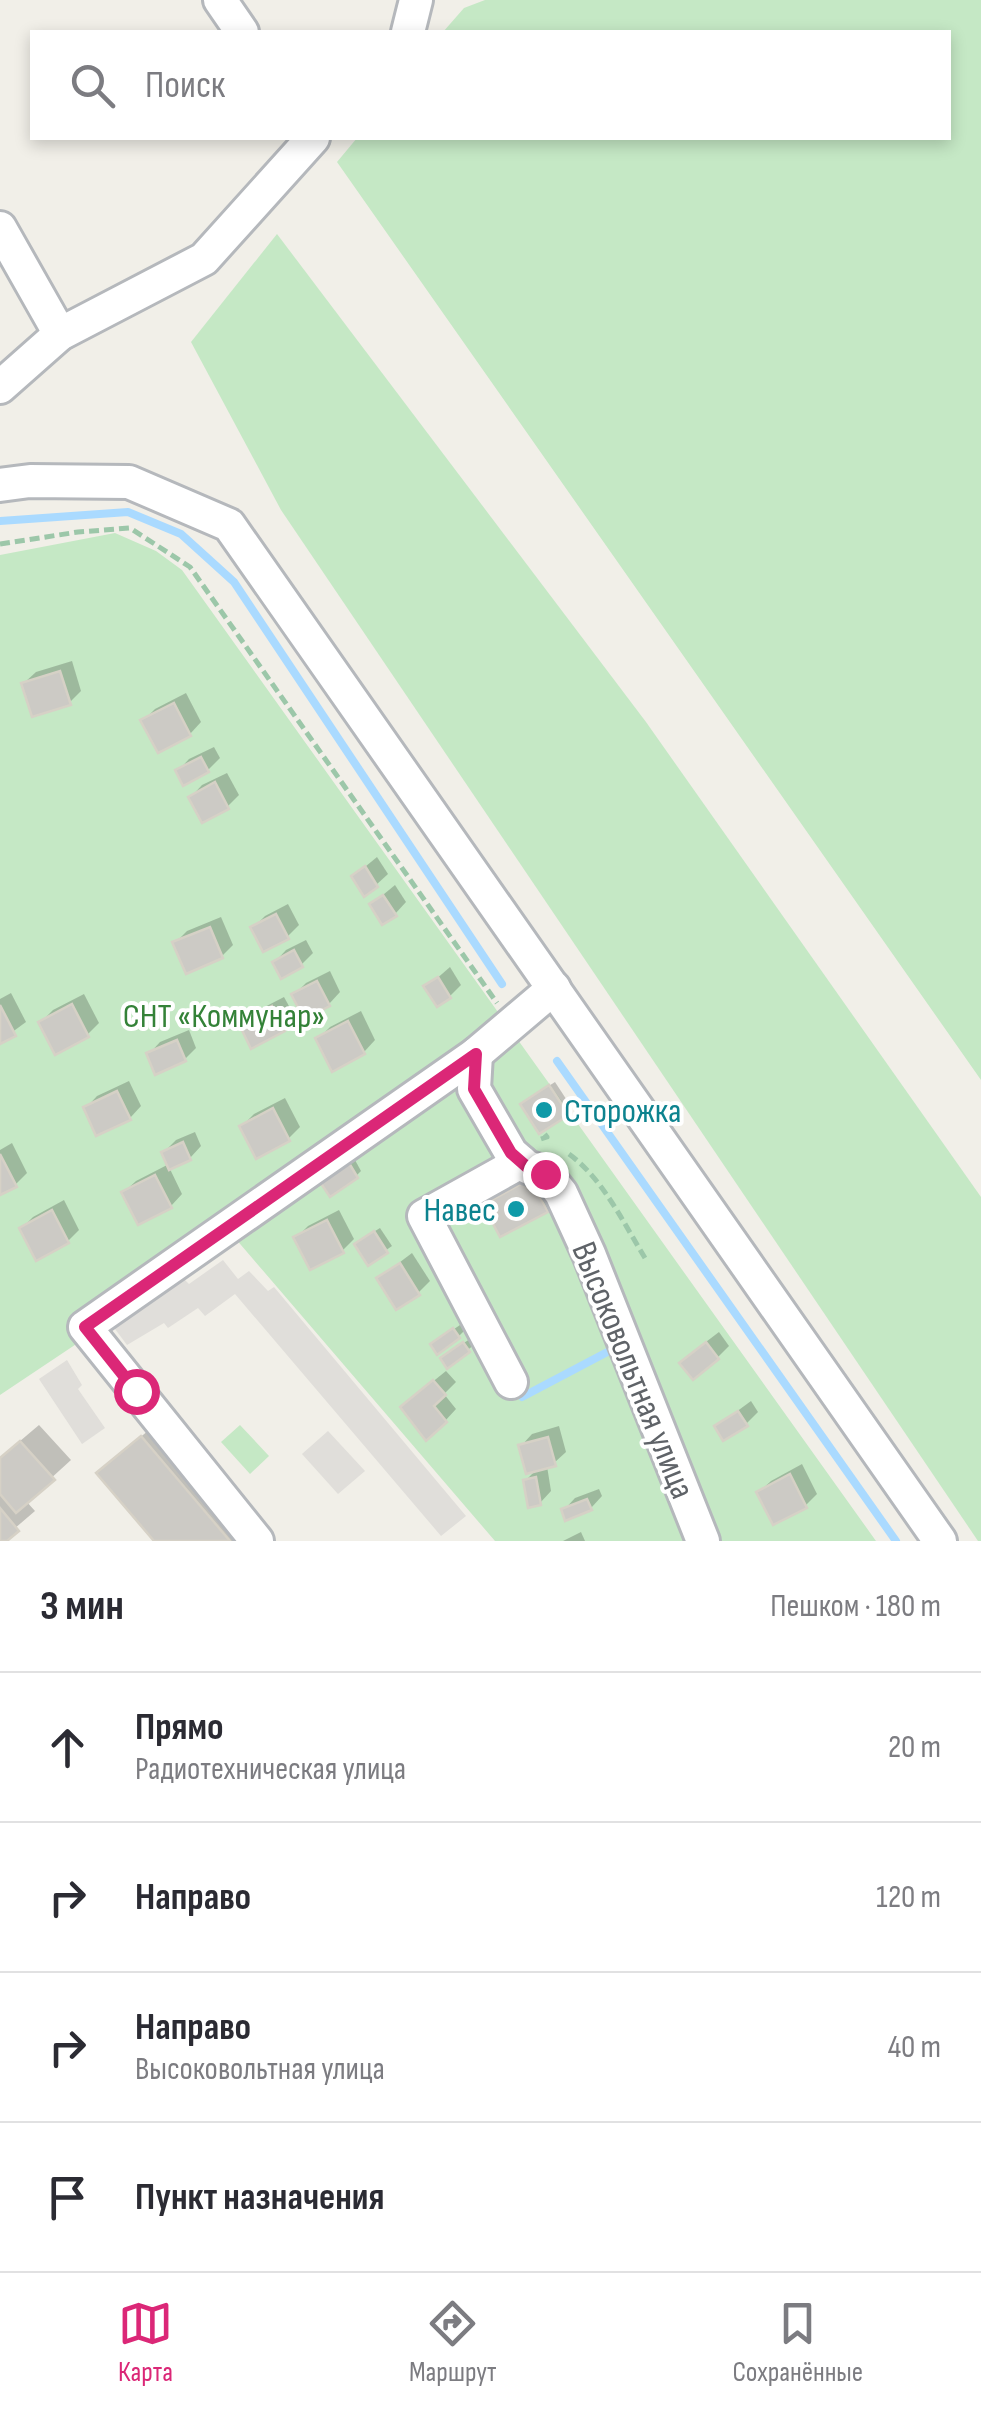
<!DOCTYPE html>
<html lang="ru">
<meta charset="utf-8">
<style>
body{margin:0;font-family:"Sofia Sans Condensed",sans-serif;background:#f2f2f3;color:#2b2b33}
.stop{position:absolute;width:30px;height:30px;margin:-22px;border:8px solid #db2777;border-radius:50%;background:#fff}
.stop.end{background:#db2777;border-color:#fff;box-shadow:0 2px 10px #0008}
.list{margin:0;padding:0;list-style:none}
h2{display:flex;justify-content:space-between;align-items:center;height:130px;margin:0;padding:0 40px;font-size:42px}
h2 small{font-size:32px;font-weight:400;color:#7c7c81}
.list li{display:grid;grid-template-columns:65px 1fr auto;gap:30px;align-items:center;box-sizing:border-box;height:150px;padding:0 40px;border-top:2px solid #e1e1e2}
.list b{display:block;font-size:38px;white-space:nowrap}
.list p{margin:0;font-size:32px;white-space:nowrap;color:#7c7c81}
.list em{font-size:32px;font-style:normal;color:#7c7c81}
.icon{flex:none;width:55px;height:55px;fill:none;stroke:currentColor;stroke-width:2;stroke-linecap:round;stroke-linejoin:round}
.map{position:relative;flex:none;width:981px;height:1541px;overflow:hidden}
.search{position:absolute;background:#fff;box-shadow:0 5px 15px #0003;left:30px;right:30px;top:30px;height:110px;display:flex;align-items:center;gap:25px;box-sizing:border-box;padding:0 35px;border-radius:0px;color:#7c7c81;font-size:38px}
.sheet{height:730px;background:#fff}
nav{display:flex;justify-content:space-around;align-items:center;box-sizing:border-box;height:140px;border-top:2px solid #e1e1e2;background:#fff;font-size:28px;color:#7c7c81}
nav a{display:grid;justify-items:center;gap:5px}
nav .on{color:#db2777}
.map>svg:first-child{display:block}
.industrial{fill:#e0deda}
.green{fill:#c5e8c5}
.shadow{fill:#0003}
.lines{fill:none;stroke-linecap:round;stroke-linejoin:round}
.stream{stroke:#aadaff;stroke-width:8}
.building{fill:#cccac5;stroke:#d6d1c6;stroke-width:2.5}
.minor-casing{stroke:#b5b8bc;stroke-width:38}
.path{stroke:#9cc7a9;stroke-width:5;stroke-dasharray:10 5;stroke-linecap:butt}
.minor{stroke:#fff;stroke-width:32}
.route{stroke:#db2777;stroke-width:12}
.culture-dot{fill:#0f9aa8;stroke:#fff;stroke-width:4}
.labels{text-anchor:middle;stroke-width:8;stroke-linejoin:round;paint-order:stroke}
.park-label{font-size:35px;fill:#348238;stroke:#fff}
.culture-label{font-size:35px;fill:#0d838f;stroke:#fff;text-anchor:start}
.street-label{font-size:35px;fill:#5f6368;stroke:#fff}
</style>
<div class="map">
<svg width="981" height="1541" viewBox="0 0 981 1541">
<rect width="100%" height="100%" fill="#f1efe8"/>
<g class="industrial">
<path d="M223,1260L238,1279L249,1271L268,1291L274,1287L466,1516L441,1536L235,1294L205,1316L198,1308L168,1328L164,1323L127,1345L112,1325L184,1279L189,1284Z"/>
<path d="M67,1360L82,1385L78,1389L105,1428L82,1444L39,1379Z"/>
<path d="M328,1431L365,1471L338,1494L302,1454Z"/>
</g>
<g class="green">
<path d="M485,0H981V1080L337,162L357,138H948V32H443L464,8Z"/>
<path d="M277,234L646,722L981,1197V1541H978L281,510L191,342Z"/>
<path d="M115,533L156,551L182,570L876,1541H495L235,1238L0,1395V555Z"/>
<path d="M240,1425L269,1456L250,1474L221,1442Z"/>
</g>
<g class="shadow">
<path d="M72,661L81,691L69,703L24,683L36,672Z"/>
<path d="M186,693L201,722L190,734L144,720L155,709Z"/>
<path d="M214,747L220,758L208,770L184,783L178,771L189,759Z"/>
<path d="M227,773L239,795L227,807L191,797L202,785Z"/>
<path d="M377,857L388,874L376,885L354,876Z"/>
<path d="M395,885L406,902L395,914L372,904Z"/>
<path d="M288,904L299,925L287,937L253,928L265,916Z"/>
<path d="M221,917L233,945L222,956L175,943L187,931Z"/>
<path d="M306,940L313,953L301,965L275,962L286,950Z"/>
<path d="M450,967L461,985L450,996L427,987Z"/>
<path d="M330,971L340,992L329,1004L294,995L306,983Z"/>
<path d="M11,993L26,1022L0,1041V999Z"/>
<path d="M84,994L99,1023L87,1035L41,1022L53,1010Z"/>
<path d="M284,997L295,1017L284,1029L242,1025L253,1013Z"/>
<path d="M361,1011L375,1040L364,1052L318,1039L330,1027Z"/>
<path d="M189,1030L196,1048L185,1059L149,1054L160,1042Z"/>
<path d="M129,1081L141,1106L130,1118L86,1108L97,1096Z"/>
<path d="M555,1082L572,1108L567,1113L528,1099Z"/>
<path d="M285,1098L300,1127L288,1139L242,1126L254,1114Z"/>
<path d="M195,1132L201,1146L190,1158L169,1167L182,1194L171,1206L124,1192L136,1181L169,1164L164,1152L176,1140Z"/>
<path d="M12,1143L27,1173L15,1185L0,1193V1150Z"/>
<path d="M355,1160L361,1171L356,1176L329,1177Z"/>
<path d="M536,1175L552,1205L546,1210L492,1200Z"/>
<path d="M64,1200L79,1230L68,1241L22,1228L33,1217Z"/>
<path d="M339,1210L354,1239L342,1251L296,1238L308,1226Z"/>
<path d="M380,1228L392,1246L369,1262L362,1239Z"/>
<path d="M412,1253L430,1281L418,1293L379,1278Z"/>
<path d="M460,1325L464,1331L459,1336L438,1340Z"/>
<path d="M719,1332L729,1346L717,1358L694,1351Z"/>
<path d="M470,1339L474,1345L448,1365V1353Z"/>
<path d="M446,1371L456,1382L444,1394L456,1409L445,1421L415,1396Z"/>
<path d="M751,1401L758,1412L746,1424L717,1426Z"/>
<path d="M39,1425L71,1460L26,1501L35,1511L0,1541V1458Z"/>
<path d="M154,1426L251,1541H157L111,1461Z"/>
<path d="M559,1426L566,1452L554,1463L547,1466L551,1491L540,1503L526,1480L538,1468L521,1446L532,1434Z"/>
<path d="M802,1464L817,1494L805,1506L759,1492L771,1481Z"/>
<path d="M599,1489L602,1496L591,1508L564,1510L575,1498Z"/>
<path d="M581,1532L585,1541H563Z"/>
</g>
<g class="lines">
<g class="stream">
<path d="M0,521L128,512L181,534L234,582L502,984"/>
<path d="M557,1061L896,1541"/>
<path d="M522,1397L615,1348"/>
</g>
</g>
<g class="building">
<path d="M60,671L71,705L32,717L21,683Z"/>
<path d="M174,703L191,736L158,753L140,720Z"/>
<path d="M201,757L209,772L183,786L175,770Z"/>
<path d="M215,782L229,809L202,823L188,797Z"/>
<path d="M365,866L378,887L364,897L351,876Z"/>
<path d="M383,895L397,916L382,925L369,904Z"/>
<path d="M276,914L289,939L263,952L250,927Z"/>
<path d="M210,927L223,958L186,974L172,942Z"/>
<path d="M294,950L303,967L281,979L272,962Z"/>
<path d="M438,977L451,998L437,1007L423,986Z"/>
<path d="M317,981L330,1006L304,1019L291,994Z"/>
<path d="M72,1004L89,1037L55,1055L38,1022Z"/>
<path d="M0,1005L16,1036L0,1044Z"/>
<path d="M272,1006L285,1031L251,1049L239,1024Z"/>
<path d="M348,1021L365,1054L332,1072L315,1038Z"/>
<path d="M177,1040L186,1061L155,1075L146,1053Z"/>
<path d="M549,1085L569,1115L539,1134L520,1104Z"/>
<path d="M117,1091L131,1120L96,1136L83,1107Z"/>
<path d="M273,1108L290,1141L256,1159L239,1126Z"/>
<path d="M183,1142L191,1160L169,1170L161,1152Z"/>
<path d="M0,1154L17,1187L0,1195Z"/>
<path d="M349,1163L358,1178L330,1197L320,1182Z"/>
<path d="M155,1175L172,1208L138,1225L121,1192Z"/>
<path d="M530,1179L548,1212L500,1237L483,1205Z"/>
<path d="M52,1210L69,1243L36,1261L19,1228Z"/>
<path d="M327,1220L344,1253L310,1270L293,1237Z"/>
<path d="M374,1231L388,1253L368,1266L354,1244Z"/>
<path d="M400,1263L420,1295L396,1310L376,1278Z"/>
<path d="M453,1328L460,1338L437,1355L430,1344Z"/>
<path d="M463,1342L470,1352L447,1369L440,1358Z"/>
<path d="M706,1342L719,1359L693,1380L679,1363Z"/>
<path d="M433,1380L446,1395L434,1406L447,1422L426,1441L400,1407Z"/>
<path d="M738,1411L748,1426L723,1441L714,1426Z"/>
<path d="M141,1436L208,1515L230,1541H154L96,1473Z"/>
<path d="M548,1437L556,1466L526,1474L518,1445Z"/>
<path d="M20,1441L55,1480L16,1513L0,1494V1458Z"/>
<path d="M790,1474L807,1508L773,1525L756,1492Z"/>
<path d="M536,1477L541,1505L528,1508L523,1480Z"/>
<path d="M587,1499L592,1510L565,1521L561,1509Z"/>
<path d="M0,1508L19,1531L7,1541H0Z"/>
</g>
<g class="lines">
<defs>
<g id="minor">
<path d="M220,0L242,32"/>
<path d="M408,32L416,0"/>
<path d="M0,228L60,334"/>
<path d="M0,387L60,334L204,259L313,138"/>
<path d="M0,485L30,481L129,482L229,525L940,1541"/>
<path d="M476,1054L474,1089L511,1153L527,1167L545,1173L561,1193L589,1254L703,1541"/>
<path d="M511,1382L424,1216L521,1162"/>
<path d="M257,1541L85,1327L476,1054L554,988"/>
</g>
</defs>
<use href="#minor" class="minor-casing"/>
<g class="path">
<path d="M0,544L78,532L130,528L190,567L497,1003"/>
<path d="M541,1139L547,1137L543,1132"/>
<path d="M569,1154C603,1179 623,1222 645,1258"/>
</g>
<use href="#minor" class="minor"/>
</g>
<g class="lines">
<path class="route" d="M136,1391L85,1327L476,1054L474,1089L511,1153L527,1167L545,1174"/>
</g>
<g class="culture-dot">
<circle cx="544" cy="1110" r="10"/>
<circle cx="516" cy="1209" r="10"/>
</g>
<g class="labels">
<g class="park-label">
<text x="224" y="1027">СНТ «Коммунар»</text>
</g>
<g class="culture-label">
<text x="564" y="1122">Сторожка</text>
<text x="496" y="1221" text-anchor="end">Навес</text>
</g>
<g class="street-label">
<text transform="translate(634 1370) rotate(68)" y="12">Высоковольтная улица</text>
</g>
</g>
</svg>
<div class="stop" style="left:136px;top:1391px"></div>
<div class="stop end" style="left:545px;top:1174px"></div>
<div class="search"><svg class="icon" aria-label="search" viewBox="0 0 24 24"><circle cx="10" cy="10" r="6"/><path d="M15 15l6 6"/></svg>Поиск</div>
</div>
<section class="sheet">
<h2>3 мин<small>Пешком · 180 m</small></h2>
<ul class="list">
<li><svg class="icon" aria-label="ahead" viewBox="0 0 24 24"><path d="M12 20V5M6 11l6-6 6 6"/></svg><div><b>Прямо</b><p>Радиотехническая улица</p></div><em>20 m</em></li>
<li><svg class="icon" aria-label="right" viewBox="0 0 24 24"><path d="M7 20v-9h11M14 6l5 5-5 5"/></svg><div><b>Направо</b></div><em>120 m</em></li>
<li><svg class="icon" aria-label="right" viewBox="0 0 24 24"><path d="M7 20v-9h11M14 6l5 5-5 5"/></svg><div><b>Направо</b><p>Высоковольтная улица</p></div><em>40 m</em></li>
<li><svg class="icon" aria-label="arrive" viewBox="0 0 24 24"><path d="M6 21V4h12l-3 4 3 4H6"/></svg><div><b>Пункт назначения</b></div></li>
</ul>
</section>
<nav>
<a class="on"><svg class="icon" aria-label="map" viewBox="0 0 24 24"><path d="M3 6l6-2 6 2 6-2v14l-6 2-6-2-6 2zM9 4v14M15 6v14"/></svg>Карта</a>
<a><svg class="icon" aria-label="directions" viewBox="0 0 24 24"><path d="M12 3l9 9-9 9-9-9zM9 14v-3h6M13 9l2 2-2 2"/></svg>Маршрут</a>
<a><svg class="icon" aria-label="saved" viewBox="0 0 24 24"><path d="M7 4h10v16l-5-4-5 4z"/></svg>Сохранённые</a>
</nav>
